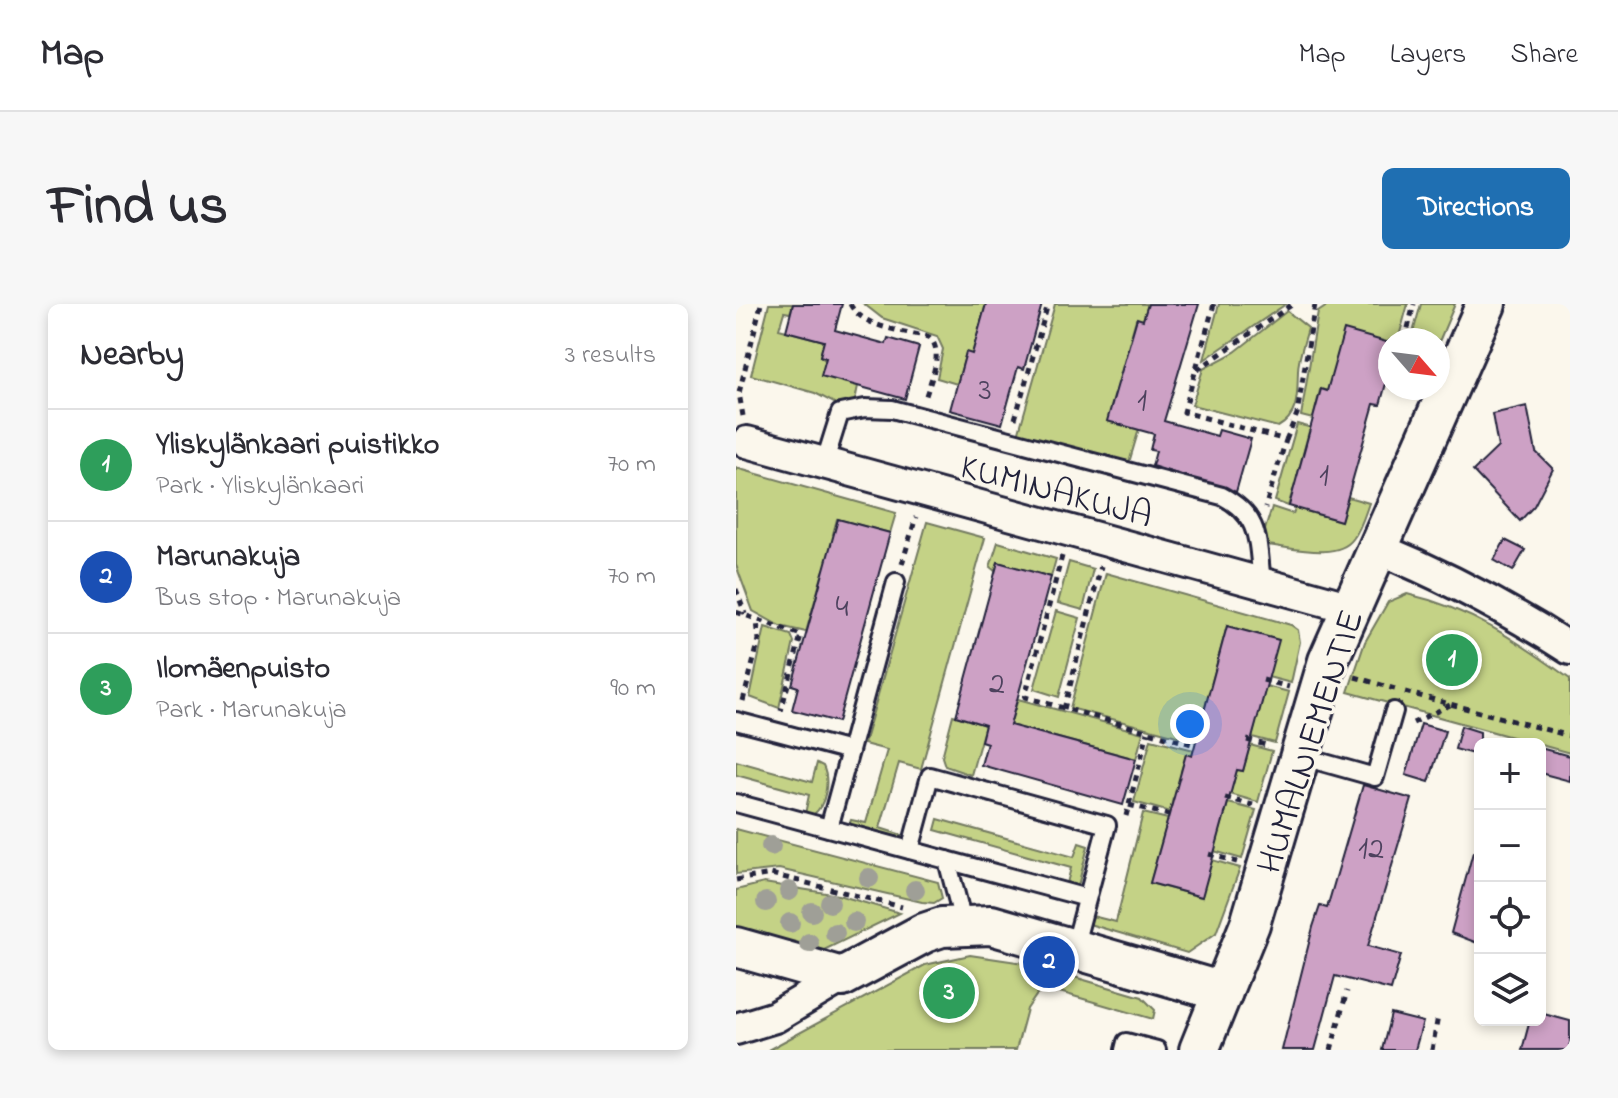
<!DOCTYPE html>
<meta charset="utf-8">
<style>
body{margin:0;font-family:"Indie Flower",sans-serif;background:#f7f7f7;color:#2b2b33}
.controls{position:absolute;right:24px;bottom:24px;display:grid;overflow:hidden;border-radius:12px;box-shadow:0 4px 12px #0003}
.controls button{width:72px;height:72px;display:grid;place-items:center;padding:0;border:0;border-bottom:2px solid #e1e1e2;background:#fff;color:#2b2b33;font:40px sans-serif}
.compass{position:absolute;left:642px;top:24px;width:72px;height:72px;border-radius:50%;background:#fff;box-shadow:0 4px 12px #0003;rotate:118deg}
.you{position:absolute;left:454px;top:420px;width:28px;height:28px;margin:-20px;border:6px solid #fff;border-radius:50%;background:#1a73e8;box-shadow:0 0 0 12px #1a73e833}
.badge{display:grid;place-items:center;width:52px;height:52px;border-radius:50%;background:#1f6fb2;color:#fff;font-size:26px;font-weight:700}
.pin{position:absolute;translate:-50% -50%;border:4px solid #fff;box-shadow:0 2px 8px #0006}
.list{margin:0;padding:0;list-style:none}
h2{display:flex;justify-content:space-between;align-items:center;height:104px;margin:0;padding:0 32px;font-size:34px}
h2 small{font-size:26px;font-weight:400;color:#7c7c81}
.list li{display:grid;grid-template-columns:52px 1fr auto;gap:24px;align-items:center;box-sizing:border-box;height:112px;padding:0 32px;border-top:2px solid #e1e1e2}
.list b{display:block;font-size:30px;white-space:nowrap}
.list p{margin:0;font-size:26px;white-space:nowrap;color:#7c7c81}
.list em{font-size:26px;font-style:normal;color:#7c7c81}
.icon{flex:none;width:44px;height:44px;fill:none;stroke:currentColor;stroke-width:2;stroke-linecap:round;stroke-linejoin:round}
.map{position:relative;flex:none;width:834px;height:746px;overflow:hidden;border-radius:12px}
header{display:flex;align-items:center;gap:48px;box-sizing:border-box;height:112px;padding:0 40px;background:#fff;border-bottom:2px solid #e1e1e2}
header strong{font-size:38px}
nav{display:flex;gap:44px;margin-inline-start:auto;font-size:28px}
.intro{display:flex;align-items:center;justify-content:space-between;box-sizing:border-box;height:192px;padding:0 48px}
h1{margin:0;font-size:56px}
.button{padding:20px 36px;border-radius:12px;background:#1f6fb2;color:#fff;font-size:28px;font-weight:700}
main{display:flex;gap:48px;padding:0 48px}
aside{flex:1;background:#fff;border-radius:12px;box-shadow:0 4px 12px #0003}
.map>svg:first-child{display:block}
.green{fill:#c4d286;stroke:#737a60;stroke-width:2}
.building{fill:#cda1c5;stroke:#22223b;stroke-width:2}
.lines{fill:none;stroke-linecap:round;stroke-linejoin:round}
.service-casing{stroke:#22223b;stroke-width:22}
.minor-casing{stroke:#22223b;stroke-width:36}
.tertiary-casing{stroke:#22223b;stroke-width:44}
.path{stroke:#22223b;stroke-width:5;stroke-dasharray:6 6;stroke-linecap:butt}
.service{stroke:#fbf7ec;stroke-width:16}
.minor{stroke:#fbf7ec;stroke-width:30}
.tertiary{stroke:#fbf7ec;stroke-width:38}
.tree{fill:#9f9f97}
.labels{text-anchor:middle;stroke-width:7;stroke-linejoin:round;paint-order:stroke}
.number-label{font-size:32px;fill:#4d425e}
.street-label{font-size:36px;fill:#22223b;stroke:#fbf7ec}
</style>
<header>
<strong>Map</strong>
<nav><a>Map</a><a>Layers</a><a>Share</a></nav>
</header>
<div class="intro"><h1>Find us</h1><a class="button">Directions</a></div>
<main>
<aside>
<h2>Nearby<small>3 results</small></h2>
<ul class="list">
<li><span class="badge" style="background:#2e9e5b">1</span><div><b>Yliskylänkaari puistikko</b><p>Park · Yliskylänkaari</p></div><em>70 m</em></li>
<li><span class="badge" style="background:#1a4fb4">2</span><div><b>Marunakuja</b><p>Bus stop · Marunakuja</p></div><em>70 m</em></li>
<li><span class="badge" style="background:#2e9e5b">3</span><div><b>Ilomäenpuisto</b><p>Park · Marunakuja</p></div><em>90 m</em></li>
</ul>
</aside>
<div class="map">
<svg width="834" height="746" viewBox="0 0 834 746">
<rect width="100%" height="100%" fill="#fbf7ec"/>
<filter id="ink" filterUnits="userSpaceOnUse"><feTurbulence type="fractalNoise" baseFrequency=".0125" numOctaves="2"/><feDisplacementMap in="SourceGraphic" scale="16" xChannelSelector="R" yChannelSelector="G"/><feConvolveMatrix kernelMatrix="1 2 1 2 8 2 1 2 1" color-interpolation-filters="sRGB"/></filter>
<g filter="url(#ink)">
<g class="green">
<path d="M33,0H57L54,9L48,8L43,25L88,37L84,52L122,82L119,97L100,100L79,89L15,71Z"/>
<path d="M128,0H250L236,50L230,49L221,80L201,74L207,45L201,32L146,14Z"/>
<path d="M319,0H412L407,16L400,15L383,76L403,125L392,162L282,131Z"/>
<path d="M483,0H550L468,56Z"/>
<path d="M594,0H672L662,36H654L591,87L584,86L577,115L565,112L582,8Z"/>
<path d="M685,0H719L702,40V36H675Z"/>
<path d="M551,7L572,24C569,37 562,53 562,67C561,88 564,111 542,123L456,101L467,65L499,48Z"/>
<path d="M561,120L580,125L573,127L561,173L563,188L557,186L552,202L539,197Z"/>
<path d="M0,164L160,209L154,229L101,215L97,230L104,232L87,268L70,328L44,322L17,307L0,261Z"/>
<path d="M612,193L633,199C629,210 625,225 617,235C601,257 554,243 530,241L528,229L536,203L557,210L559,204L605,217Z"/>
<path d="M191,218L249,234L185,465L163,459L144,524L166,531L163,541L111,527L115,516L130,519L151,446L128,440Z"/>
<path d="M262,238L320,255L315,273L262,258L259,267L254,263Z"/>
<path d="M333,258L357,265L347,306L322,299Z"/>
<path d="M370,269L555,321L562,326L564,338L555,379L532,373L542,336L491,322L460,437L334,404Z"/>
<path d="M671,290C734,304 783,338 834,375V449L612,388L629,338L652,298Z"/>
<path d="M320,307L344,314L323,393L298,385Z"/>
<path d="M29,323L55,331L58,338L43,404L14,393Z"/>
<path d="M530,382L553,388L539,439L516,433Z"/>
<path d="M282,395L407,429L400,455L274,421Z"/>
<path d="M217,411L249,421L235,471L209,462L206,453Z"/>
<path d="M415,435L458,446L456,452L450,451L445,467L451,469L444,495L437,494L434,508L398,498Z"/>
<path d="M514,441L536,447L522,498L494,490L501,465L507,467Z"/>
<path d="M0,457L76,478L81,459L87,462C94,477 90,501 77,511L69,510L73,491L0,471Z"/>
<path d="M492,499L520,506L506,555L478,547Z"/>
<path d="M407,509L432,515L414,579L465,593L476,556L504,564L480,629L451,649L353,620L356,612L380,618Z"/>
<path d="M202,515L338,553L343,539L352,542L342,582L331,579L335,564L199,526Z"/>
<path d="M0,525L202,578L206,594L198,599L186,598L43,565L0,570Z"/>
<path d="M28,579L102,591L164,609L86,647L0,628V586Z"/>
<path d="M234,651L294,660L406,693L419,706L417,715L306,683L291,705L280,746H32L189,661Z"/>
</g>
<g class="building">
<path d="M57,0H106L99,26L150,40L152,34L183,43L169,95L85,72L90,54L84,52L88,37L50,27Z"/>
<path d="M250,0H306L288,65L282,63L266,120L214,106L230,48L236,50Z"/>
<path d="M412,0H463L428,117L481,132L483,126L515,135L500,188L416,162L420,147L414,146L418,130L371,117L401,14L407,16Z"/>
<path d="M608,26L654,39V65L644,101L638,100L605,217L553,202L585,85L591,87Z"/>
<path d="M791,102L800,148L817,165L798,202L784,217L737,167L762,143L756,110Z"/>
<path d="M102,215L154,229L102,418L56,406L62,383L56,381Z"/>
<path d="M769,236L789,246L777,267L758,256Z"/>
<path d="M262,258L315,273L274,421L400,455L387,501L245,461L251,439L245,437L249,421L220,412Z"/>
<path d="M491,322L543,336L507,467L501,466L466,593L414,579L450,450L456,452Z"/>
<path d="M685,420L709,427L693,478L670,471Z"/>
<path d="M725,422L744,428V452L719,445Z"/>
<path d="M804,444L834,452V477L804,469Z"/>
<path d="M627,481L676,495L632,642L665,651L655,686L599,672L579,746H546L577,623L584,602L591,604Z"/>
<path d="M737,548L744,549V640L715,629Z"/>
<path d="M804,709L834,717V746H786L794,716H804Z"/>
<path d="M655,710L687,718L679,746H646Z"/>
</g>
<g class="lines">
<defs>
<g id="service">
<path d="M88,160L104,109L129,104L156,105L486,192C526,213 521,238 526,279"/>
<path d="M0,417L114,447"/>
<path d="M564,452L639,473L658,407"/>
<path d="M0,499L351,594"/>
<path d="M93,524L160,278"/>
<path d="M174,546L194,472L371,521L338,644"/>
<path d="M211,556L228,621"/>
<path d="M388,746L390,738L421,746"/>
</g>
<g id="minor">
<path d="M11,138L612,303"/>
<path d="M641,244C709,272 772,305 834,345"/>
<path d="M0,725L39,713L106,673"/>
</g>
<g id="tertiary">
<path d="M0,643L106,673L188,629L206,623L255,621L487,688"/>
<path d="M463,746L514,620L592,357L750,0"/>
</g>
</defs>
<use href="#service" class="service-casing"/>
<use href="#minor" class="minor-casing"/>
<use href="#tertiary" class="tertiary-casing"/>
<g class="path">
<path d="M114,0C126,24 168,27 193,33C209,47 194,77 189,95"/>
<path d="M478,0L448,108L550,136L529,204"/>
<path d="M669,36L678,0"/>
<path d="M461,66L557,0"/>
<path d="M7,112L3,89L25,0"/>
<path d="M279,115L312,0"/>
<path d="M550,136L561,110L579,0"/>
<path d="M326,252L289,393L459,441"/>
<path d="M166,260L180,213"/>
<path d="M0,285L9,310"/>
<path d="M0,308L65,331L45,407"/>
<path d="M619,373L659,385"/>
<path d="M527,376L553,383"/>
<path d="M669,388L834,432"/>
<path d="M7,397L23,336L21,317"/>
<path d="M328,405L365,262"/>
<path d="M677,419L714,401"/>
<path d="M511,436L534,442"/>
<path d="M489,494L517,501"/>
<path d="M393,501L433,511"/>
<path d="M390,512L412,428"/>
<path d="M473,550L501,558"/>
<path d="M0,576L35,570L166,603"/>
<path d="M595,746L611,687"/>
<path d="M696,746L702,712"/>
</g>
<use href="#service" class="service"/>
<use href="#minor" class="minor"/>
<use href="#tertiary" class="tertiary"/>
</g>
<g class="tree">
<circle cx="35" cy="542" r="10"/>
<circle cx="133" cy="574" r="10"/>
<circle cx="179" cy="586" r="10"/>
<circle cx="53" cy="587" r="10"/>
<circle cx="30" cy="598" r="10"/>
<circle cx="94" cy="599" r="10"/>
<circle cx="76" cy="608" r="10"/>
<circle cx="118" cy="618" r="10"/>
<circle cx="54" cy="619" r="10"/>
<circle cx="99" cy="629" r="10"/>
<circle cx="73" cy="639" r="10"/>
</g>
</g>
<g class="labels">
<g class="number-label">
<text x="249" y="95">3</text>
<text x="406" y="106">1</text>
<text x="588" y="181">1</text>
<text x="106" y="312">4</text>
<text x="261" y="389">2</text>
<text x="635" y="554">12</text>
</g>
<g class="street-label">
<text transform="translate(321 185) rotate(15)" y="13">KUMINAKUJA</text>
<text transform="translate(572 437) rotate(-72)" y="13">HUMALNIEMENTIE</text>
</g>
</g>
</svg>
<div class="controls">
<button>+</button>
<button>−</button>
<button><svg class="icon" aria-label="locate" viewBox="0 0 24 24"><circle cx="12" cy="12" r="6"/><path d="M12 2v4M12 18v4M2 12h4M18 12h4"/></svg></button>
<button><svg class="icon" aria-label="layers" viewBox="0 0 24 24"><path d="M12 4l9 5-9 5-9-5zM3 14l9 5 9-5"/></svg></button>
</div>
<svg class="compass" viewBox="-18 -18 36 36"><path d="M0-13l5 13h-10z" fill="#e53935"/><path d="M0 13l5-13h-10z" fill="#7c7c81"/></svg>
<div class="you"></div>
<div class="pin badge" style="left:716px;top:356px;background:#2e9e5b">1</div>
<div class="pin badge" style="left:313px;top:658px;background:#1a4fb4">2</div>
<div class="pin badge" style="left:213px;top:689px;background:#2e9e5b">3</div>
</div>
</main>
